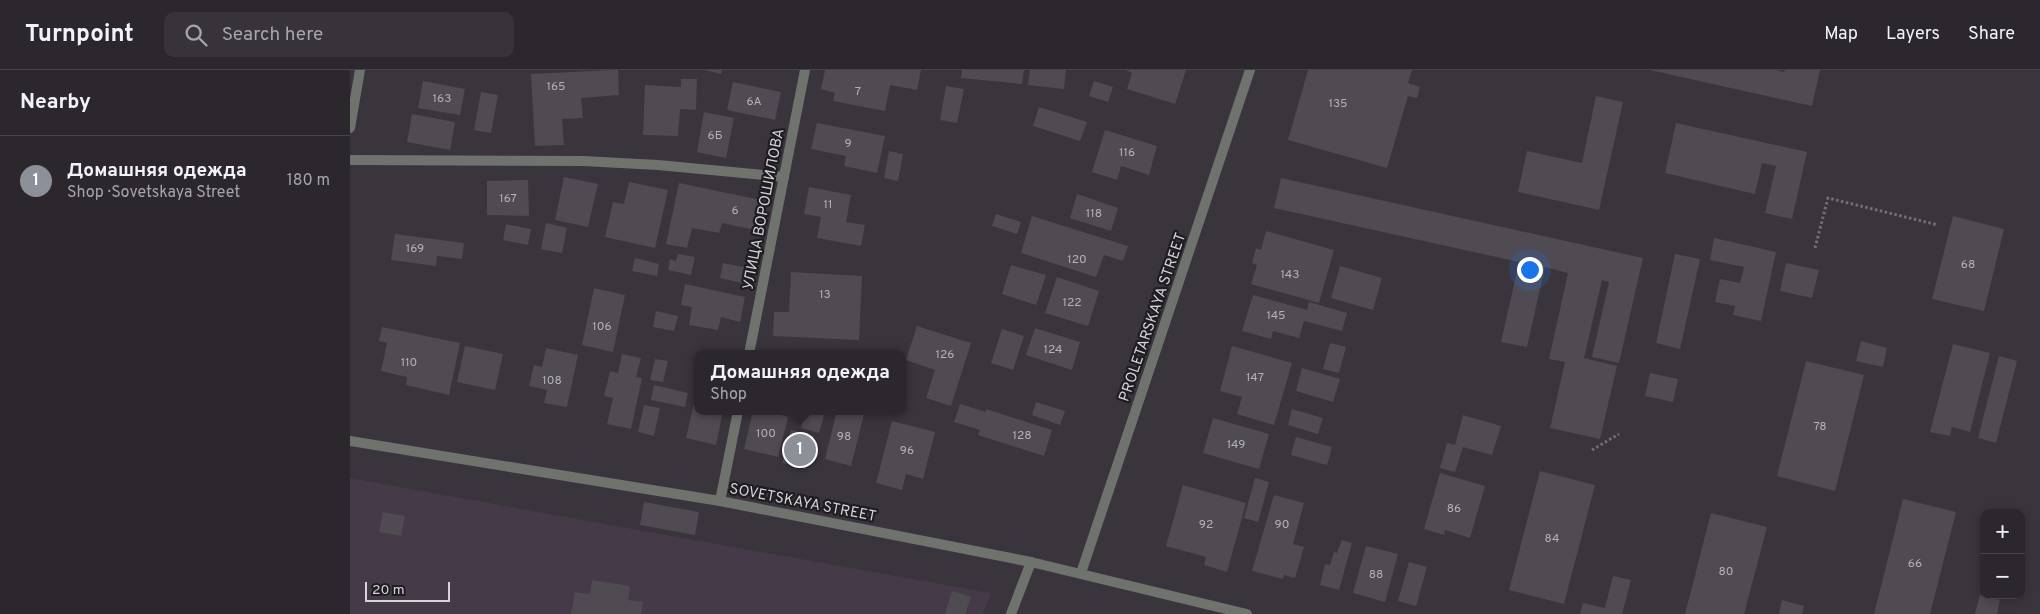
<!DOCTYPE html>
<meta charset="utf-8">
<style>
body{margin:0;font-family:Overpass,sans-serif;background:#383339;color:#f1f3f6}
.controls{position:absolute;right:15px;bottom:15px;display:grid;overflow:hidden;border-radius:10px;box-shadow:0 2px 8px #0003}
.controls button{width:45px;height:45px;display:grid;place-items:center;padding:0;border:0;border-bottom:1px solid #484449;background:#2c272d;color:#f1f3f6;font:25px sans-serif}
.scale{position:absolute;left:15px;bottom:12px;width:85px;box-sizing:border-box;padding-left:5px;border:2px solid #d6d3d8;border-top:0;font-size:14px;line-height:18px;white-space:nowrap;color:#d6d3d8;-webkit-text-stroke:4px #1f1d21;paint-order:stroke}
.you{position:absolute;left:1179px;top:199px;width:18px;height:18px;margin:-12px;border:4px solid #fff;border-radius:50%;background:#1a73e8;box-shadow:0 0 0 8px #1a73e833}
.badge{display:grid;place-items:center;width:32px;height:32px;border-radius:50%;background:#8c9099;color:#fff;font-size:16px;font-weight:700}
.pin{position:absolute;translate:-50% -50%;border:2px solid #fff;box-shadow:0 1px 5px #0006}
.popup{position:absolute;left:344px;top:280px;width:212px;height:65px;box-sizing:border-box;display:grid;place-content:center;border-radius:10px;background:#2c272d;filter:drop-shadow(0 1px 4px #0005);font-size:16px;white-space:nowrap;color:#a6a5aa}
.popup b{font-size:19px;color:#f1f3f6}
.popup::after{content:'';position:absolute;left:50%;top:100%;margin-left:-10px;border:10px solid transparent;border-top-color:#2c272d}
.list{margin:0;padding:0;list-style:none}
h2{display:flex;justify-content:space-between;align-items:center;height:65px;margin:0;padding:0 20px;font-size:21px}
h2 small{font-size:16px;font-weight:400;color:#a6a5aa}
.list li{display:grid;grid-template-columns:32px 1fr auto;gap:15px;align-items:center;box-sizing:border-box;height:90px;padding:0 20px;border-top:1px solid #484449}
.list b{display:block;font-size:19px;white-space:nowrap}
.list p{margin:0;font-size:16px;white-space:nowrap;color:#a6a5aa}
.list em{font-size:16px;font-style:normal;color:#a6a5aa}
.icon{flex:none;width:28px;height:28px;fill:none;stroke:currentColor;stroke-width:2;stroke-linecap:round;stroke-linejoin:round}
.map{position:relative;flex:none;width:1690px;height:544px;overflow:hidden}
header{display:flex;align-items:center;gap:30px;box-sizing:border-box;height:70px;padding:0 25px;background:#2c272d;border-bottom:1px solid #484449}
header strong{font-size:24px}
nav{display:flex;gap:28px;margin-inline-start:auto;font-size:18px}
.search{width:350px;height:45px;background:#383339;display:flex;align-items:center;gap:12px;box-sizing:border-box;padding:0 18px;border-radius:10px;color:#a6a5aa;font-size:19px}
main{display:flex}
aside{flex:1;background:#2c272d}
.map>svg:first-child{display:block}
.built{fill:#443a48}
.building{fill:#504a53}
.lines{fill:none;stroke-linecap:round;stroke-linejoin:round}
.path{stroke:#736f75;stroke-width:3;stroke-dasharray:2.5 2.5;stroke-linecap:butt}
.service{stroke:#6f736e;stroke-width:10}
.minor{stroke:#6f736e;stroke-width:10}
.tertiary{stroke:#6f736e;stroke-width:10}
.labels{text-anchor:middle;stroke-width:4.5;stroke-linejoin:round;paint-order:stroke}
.number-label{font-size:12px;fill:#b4b1b7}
.street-label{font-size:15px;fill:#d6d3d8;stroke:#1f1d21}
</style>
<header>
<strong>Turnpoint</strong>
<div class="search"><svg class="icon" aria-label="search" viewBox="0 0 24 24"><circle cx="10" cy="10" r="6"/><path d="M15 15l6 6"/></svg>Search here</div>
<nav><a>Map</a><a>Layers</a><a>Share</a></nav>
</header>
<main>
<aside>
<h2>Nearby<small></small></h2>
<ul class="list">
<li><span class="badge">1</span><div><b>Домашняя одежда</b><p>Shop · Sovetskaya Street</p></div><em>180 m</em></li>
</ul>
</aside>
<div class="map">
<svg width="1690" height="544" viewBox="0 0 1690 544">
<rect width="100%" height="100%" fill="#3a343c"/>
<path class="built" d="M0,408L255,454L641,523L633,544H0Z"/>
<g class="building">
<path d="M264,0H268L269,25L231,28L233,48L212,49L214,75L185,76L181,4Z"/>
<path d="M355,0H372L371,4Z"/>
<path d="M475,0H571L567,20L540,15L535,41L483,31L485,23L471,19Z"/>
<path d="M612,0H674L672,14L611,8Z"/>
<path d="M680,0H716L714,19L678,15Z"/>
<path d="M776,0H836L825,34L777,19L782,3Z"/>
<path d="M958,0H1062L1058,13L1070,17L1067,28L1058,26L1037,98L938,70Z"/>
<path d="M1300,0H1426L1434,2L1435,0H1470L1462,36Z"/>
<path d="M331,9H347L346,40L330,39L328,66L293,65L295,15L331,17Z"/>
<path d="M73,11L115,19L110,45L68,38Z"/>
<path d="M744,11L763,17L758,32L739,26Z"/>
<path d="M383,12L431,22L425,50L377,40Z"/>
<path d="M596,16L614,19L607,53L590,50Z"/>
<path d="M131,22L148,25L141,63L124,60Z"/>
<path d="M1246,26L1273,32L1249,140L1168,122L1177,81L1232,93Z"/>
<path d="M689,37L737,52L730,71L683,56Z"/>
<path d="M354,42L384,48L376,88L347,82Z"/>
<path d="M62,44L105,52L100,80L57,72Z"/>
<path d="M467,53L535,66L527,103L494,96L496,86L461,79Z"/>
<path d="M1326,53L1457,82L1442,149L1415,143L1426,96L1412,93L1405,124L1315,103Z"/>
<path d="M755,60L807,76L799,105L771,96L767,110L742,102Z"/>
<path d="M539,81L553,84L548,111L534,108Z"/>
<path d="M214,107L248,114L238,157L205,150Z"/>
<path d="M931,108L1293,188L1269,293L1242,287L1259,212L1252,210L1234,288L1267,296L1250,369L1200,358L1215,292L1199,289L1218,203L1195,197L1177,277L1151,272L1169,192L924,138Z"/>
<path d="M178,110L179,146L137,145V111Z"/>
<path d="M279,112L318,120L305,178L255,167L263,132L274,134Z"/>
<path d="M329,113L411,130L405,160L372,153L369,163L342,158L337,178L316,174Z"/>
<path d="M459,117L501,125L496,152L515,155L511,176L467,168L471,147L454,144Z"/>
<path d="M727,124L768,138L761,161L720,148Z"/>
<path d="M646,144L671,152L667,164L642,156Z"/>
<path d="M682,146L778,176L773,191L754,185L746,207L671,183Z"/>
<path d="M1603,146L1654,159L1634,241L1582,229Z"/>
<path d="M196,153L217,158L212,183L191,179Z"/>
<path d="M156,154L181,159L178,175L153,170Z"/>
<path d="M916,161L984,180L969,233L901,214L907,195L902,193L906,178L911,180Z"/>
<path d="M45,164L114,173L112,189L87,186L86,196L41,190Z"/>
<path d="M1364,168L1426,182L1411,251L1383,245L1385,236L1365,232L1370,209L1390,213L1394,197L1360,190Z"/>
<path d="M328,184L345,187L341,205L318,200L320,189L326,191Z"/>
<path d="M1325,184L1350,189L1330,279L1306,273Z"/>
<path d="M285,188L309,194L307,206L282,201Z"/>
<path d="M373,193L399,198L396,214L370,208Z"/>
<path d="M1436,193L1469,200L1462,228L1430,221Z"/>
<path d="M661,195L696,205L686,235L652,224Z"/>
<path d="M990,196L1032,208L1023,240L981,228Z"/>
<path d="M441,202L512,206L509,270L423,266L424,242H439Z"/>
<path d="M707,207L749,221L738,256L695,243Z"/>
<path d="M335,214L395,227L390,252L371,247L368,260L339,255L342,237L331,235Z"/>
<path d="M244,218L275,225L263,282L232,275Z"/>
<path d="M903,225L957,240L959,232L997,243L992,261L954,251L949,268L923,261L921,269L892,261Z"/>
<path d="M306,241L328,246L324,261L303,257Z"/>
<path d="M567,256L621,273L601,336L576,328L585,300L556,290Z"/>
<path d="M32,257L110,273L99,325L56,315L57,307L31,301L37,273L29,271Z"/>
<path d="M685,258L730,272L722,300L676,285Z"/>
<path d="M652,259L674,266L663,300L641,293Z"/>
<path d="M1511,271L1537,278L1533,297L1506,291Z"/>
<path d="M980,273L996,277L989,303L973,299Z"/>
<path d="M1603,274L1640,283L1620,362L1602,357L1600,366L1580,362Z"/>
<path d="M115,276L153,284L145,320L107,312Z"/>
<path d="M882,276L942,293L924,355L887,344L892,327L870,321Z"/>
<path d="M196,278L228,285L217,337L194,333L197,320L179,316L184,295L192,297Z"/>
<path d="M272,284L291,288L286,307L292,308L281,359L257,354L263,328L254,326L260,301L268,303Z"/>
<path d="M1649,286L1667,291L1646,373L1628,368Z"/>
<path d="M305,289L318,291L313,312L300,310Z"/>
<path d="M1456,291L1514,305L1485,421L1427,406Z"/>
<path d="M952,298L990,309L983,332L946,321Z"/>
<path d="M1300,303L1328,309L1323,332L1295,326Z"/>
<path d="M304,315L338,323L335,337L301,330Z"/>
<path d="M347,320L348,341H373L366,375L336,368Z"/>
<path d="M686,332L715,341L710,355L682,345Z"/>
<path d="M610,334L636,342V339L702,360L694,386L628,365L630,360L604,352Z"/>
<path d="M294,335L310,338L304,366L288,362Z"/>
<path d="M942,339L973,348L968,364L938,355Z"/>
<path d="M403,341H418L438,347L428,387L394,379Z"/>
<path d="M455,341L475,342L469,363L451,358Z"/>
<path d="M487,341H503L514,344L501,396L475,389Z"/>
<path d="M1113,345L1151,356L1142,385L1113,377L1105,402L1090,398L1097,373L1105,375Z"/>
<path d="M863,348L919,364L909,399L853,383Z"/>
<path d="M542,351L585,362L573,409L556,404L552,420L526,413Z"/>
<path d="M441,360L464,366L456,399L432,393Z"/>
<path d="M946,367L982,377L977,395L941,385Z"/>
<path d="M1190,401L1245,415L1214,534L1159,520Z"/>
<path d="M1090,403L1135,416L1120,468L1095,460L1094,465L1074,459Z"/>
<path d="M905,408L919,412L908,452L894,448Z"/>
<path d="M833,415L896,433L877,502L854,495L856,487L816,476Z"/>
<path d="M924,425L954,433L943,474L954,477L945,508L934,505L933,509L902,501Z"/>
<path d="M1553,429L1606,442L1580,544H1524Z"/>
<path d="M294,432L349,442L345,465L290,455Z"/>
<path d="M33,442L55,446L51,466L29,462Z"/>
<path d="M1361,443L1417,457L1394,544H1335Z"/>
<path d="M992,470L1002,473L989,520L970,515L975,494L980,495L984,482L987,483Z"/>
<path d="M1016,476L1048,484L1035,532L1003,523Z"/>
<path d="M1059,492L1077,497L1066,536L1048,531Z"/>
<path d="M1263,506L1281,510L1272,544H1230L1233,533L1255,538Z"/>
<path d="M242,510L280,516L278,530L293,532L291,544H221L225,522L240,524Z"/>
<path d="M602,521L621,527L615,544H595Z"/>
<path d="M1630,525L1650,530L1647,544H1625Z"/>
<path d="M1432,530L1454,536L1452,544H1429Z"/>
</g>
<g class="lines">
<g class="path">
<path d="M1465,178L1478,128L1588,155"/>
<path d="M1242,380L1269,364"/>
</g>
<g class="service">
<path d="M0,90L233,91L308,95L434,107"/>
<path d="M399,284L455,0"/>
<path d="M370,431L388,341"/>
</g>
<g class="minor">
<path d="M0,58L10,0"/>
<path d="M731,503L900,0"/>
<path d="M661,544L681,492"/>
</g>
<path class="tertiary" d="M0,371L370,431L681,492L897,544"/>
</g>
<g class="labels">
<g class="number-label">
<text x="206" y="20">165</text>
<text x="508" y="25">7</text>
<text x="92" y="32">163</text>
<text x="404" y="35">6А</text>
<text x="988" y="37">135</text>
<text x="365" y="69">6Б</text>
<text x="498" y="77">9</text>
<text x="777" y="86">116</text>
<text x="158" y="132">167</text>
<text x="478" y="138">11</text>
<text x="385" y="144">6</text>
<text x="744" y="147">118</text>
<text x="65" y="182">169</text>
<text x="727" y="193">120</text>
<text x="1618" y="198">68</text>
<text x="940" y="208">143</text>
<text x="475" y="228">13</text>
<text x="722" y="236">122</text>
<text x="926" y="249">145</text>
<text x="252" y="260">106</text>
<text x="703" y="283">124</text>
<text x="595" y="288">126</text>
<text x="59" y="296">110</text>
<text x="905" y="311">147</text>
<text x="202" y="314">108</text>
<text x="1470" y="360">78</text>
<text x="416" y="367">100</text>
<text x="672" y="369">128</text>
<text x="494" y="370">98</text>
<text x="886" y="378">149</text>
<text x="557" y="384">96</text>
<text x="1104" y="442">86</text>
<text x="856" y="458">92</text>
<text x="932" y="458">90</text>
<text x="1202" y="472">84</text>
<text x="1565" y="497">66</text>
<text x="1376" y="505">80</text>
<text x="1026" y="508">88</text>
</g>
<g class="street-label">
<text transform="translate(413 139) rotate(-79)" y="5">УЛИЦА ВОРОШИЛОВА</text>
<text transform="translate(802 247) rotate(-71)" y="5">PROLETARSKAYA STREET</text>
<text transform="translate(453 432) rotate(11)" y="5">SOVETSKAYA STREET</text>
</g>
</g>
</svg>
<div class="controls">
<button>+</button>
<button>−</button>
</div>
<div class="scale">20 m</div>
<div class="you"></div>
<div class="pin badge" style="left:450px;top:380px">1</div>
<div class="popup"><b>Домашняя одежда</b>Shop</div>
</div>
</main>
